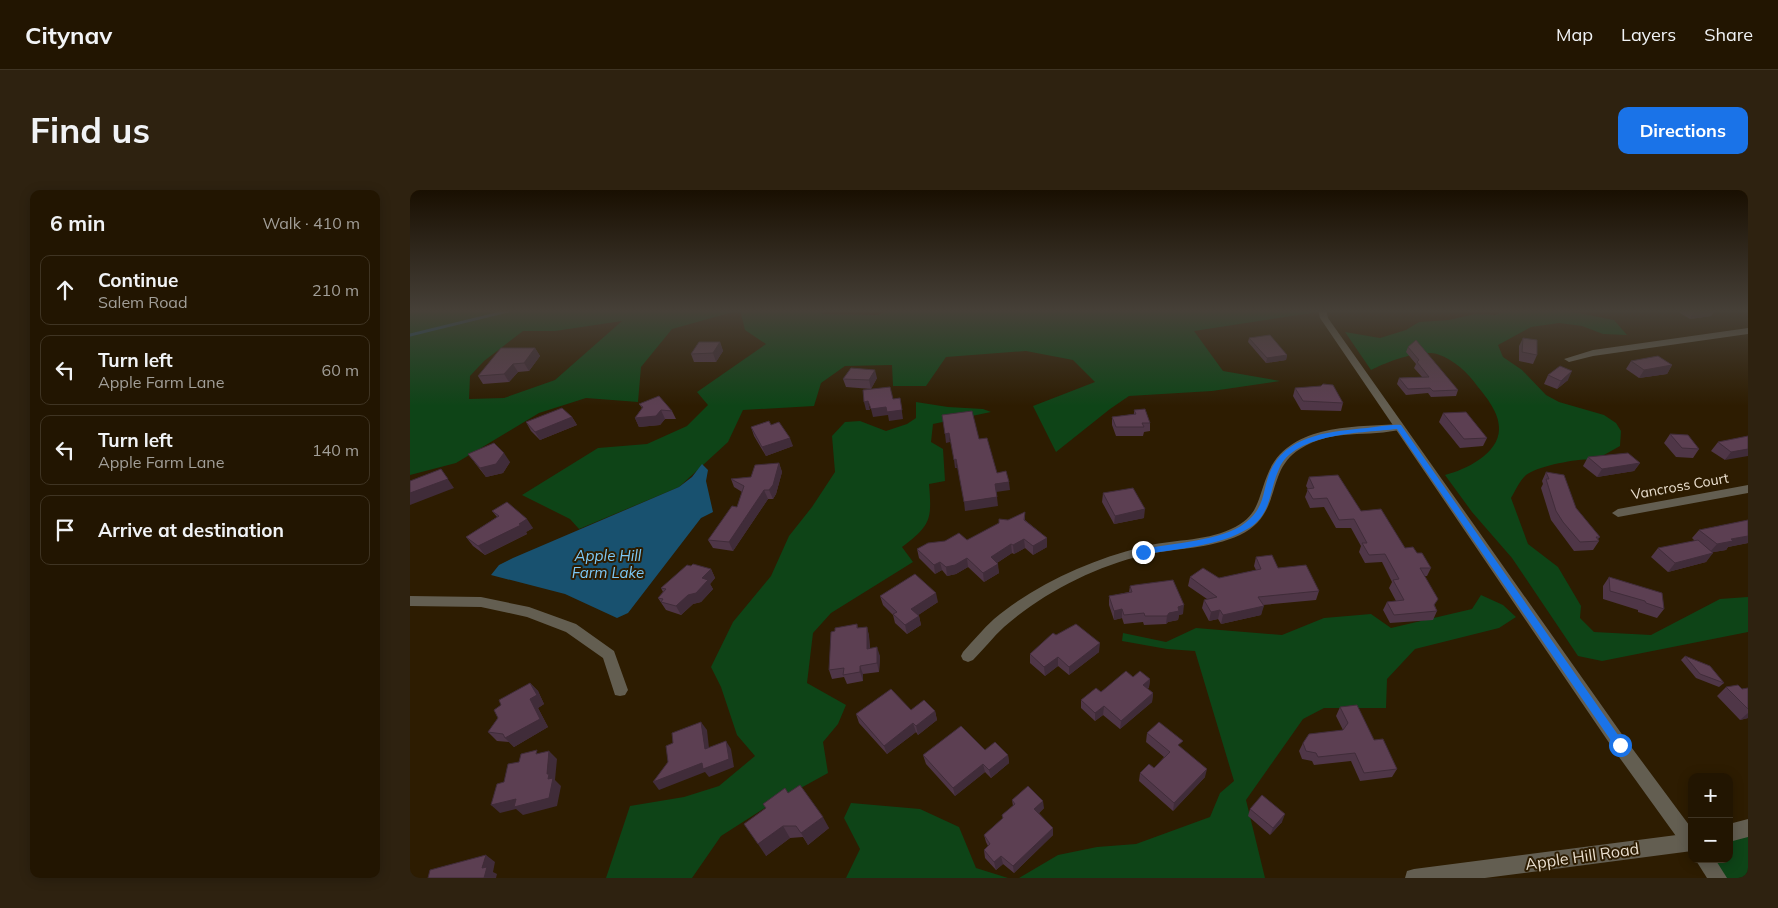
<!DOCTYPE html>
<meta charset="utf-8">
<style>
body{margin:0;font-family:Mulish,sans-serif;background:#2e2210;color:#f1f3f6}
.controls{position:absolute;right:15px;bottom:15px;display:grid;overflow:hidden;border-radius:10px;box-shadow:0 2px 12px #0003}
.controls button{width:45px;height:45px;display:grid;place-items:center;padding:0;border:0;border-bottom:1px solid #3f3423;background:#221501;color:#f1f3f6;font:25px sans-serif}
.stop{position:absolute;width:15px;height:15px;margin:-11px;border:4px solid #1a73e8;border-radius:50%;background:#fff}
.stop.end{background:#1a73e8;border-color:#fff;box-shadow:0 1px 5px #0008}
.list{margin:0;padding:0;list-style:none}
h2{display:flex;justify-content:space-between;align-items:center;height:65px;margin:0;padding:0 20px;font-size:21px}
h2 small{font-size:16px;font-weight:400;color:#a29f99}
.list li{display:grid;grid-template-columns:32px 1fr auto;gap:15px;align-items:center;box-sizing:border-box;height:70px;margin:0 10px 10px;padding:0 10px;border:1px solid #3f3423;border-radius:10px}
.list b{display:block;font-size:19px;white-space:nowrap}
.list p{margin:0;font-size:16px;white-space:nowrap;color:#a29f99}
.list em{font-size:16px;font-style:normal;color:#a29f99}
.icon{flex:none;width:28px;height:28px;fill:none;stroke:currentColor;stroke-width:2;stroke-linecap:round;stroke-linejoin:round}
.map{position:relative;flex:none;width:1338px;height:688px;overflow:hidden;border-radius:10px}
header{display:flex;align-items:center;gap:30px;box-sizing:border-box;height:70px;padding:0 25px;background:#221501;border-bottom:1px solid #3f3423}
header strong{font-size:24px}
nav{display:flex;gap:28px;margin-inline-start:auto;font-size:18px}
.intro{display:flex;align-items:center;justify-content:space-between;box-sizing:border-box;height:120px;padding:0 30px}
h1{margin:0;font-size:35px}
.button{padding:12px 22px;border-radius:10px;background:#1a73e8;color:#fff;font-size:18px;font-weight:700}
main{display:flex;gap:30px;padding:0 30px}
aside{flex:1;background:#221501;border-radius:10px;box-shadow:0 2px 12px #0003}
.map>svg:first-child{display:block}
.green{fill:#0e4417;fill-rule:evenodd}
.water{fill:#18516f}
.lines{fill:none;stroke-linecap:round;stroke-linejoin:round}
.stream{stroke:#18516f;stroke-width:3}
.minor{fill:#635e51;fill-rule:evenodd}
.tertiary{fill:#635e51;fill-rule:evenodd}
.wall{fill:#4f3647}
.shaded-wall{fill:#402c39}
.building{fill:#5c3f52;stroke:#402c39}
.route{fill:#1a73e8}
.labels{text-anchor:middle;stroke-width:4;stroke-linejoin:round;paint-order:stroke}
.street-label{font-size:14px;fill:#eadfcf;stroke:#2d1c01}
.water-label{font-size:15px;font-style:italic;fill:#7dc9f7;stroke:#2d1c01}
.near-street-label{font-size:16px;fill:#eadfcf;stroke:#2d1c01}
</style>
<header>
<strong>Citynav</strong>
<nav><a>Map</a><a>Layers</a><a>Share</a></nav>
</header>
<div class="intro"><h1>Find us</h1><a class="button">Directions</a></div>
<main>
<aside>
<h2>6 min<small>Walk · 410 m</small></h2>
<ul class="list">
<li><svg class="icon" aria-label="ahead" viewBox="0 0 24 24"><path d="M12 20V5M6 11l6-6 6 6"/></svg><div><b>Continue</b><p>Salem Road</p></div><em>210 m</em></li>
<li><svg class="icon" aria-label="left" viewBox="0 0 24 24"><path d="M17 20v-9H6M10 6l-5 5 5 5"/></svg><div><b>Turn left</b><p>Apple Farm Lane</p></div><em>60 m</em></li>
<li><svg class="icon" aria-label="left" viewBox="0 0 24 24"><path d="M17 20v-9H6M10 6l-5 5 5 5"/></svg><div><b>Turn left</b><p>Apple Farm Lane</p></div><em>140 m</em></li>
<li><svg class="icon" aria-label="arrive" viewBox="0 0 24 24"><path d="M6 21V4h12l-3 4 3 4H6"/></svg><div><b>Arrive at destination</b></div></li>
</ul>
</aside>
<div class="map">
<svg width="1338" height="688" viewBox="0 0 1338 688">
<rect width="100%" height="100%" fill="#2d1c01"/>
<g class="green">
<path d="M0,120H414L412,124L468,125L479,120H901V123L784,141L813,181L870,191L802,201L719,206L700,219L646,262L623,216L685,192L663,170L616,161L536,167L516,196H483L482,175L435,176L411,193L404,216L333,220L318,252L269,297L169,339L160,329L112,305L188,258L237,254L277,236L298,215L287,202L356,154L335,140L330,120L262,139L231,177L228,212L176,208L129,223L46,273L0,285ZM212,131L145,190L94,208L59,209L60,186L74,171L113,141H145Z"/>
<path d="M1091,120H1153L1204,130L1217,145L1193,144L1172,136L1149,133L1121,137L1088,155L1093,167L1112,180L1136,205L1149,212L1194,225L1206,233L1211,241L1210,256L1185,270C1172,267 1127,276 1116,285C1110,290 1105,301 1101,308L1118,354L1148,377L1171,416L1170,428L1184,442L1241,445L1310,409L1338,407V442L1192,471L1168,466L1102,368L1062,322L1035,285C1056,280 1090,263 1089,238C1089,223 1077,208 1068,197C1058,183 1045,170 1027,164C1010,159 976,172 961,180L935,142L970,148L996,140L1009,132L1039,130L1065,124L1086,125L1093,122Z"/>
<path d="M506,212L538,217L573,219L581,222L523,234L521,252L533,259L535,291L519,294C522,330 521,335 492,357L503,372L421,423L403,443L397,493L436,515L428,534L413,552L418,583L358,616L311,646L282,688H196L220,616L274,607L309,596L345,566L327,545L311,497L301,477L323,432L361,386L379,346L402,317L425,282L422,246L435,232L450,231L476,241L497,234L506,228Z"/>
<path d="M1071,405L1093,415L1106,427L1089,438L1005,459L977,489L976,518H914L893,529L836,610L855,688H609L648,665L687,657L726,654L800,627L810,603L824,591L785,461L757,459L712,451L713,443L756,452L786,438L872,445L914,428L961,424L981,438L1062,419Z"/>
<path d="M441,613L510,619L549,637L566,678L598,688H436L450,659L434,628Z"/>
<path d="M1338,638V688H1308L1294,669H1319V643Z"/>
</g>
<path class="water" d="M292,274L298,280L296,291L303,322L291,328L218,423L207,428L155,404L81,385L89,375L103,368L269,297L282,287Z"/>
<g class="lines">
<path class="stream" d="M0,145L102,120"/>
<g class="minor">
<path d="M1338,138V144L1183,166L1159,172L1154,169L1183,160Z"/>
<path d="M989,234L993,235V239C958,248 922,238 890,259C854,281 874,324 830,345C800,359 766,358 734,365C684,377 633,403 594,437C583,447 574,459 563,470L558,472L553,470L551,466L553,462C563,451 573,439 584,429C626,394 680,370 732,357C761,349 793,352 821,339C849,326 847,311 857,286C876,234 943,237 989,234Z"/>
<path d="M1338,295V303L1208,327L1202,323L1208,319Z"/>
<path d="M0,406L71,407L119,417L166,434L204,461L218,500L215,505L210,506L205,505L193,468L156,442L117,427L71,417L0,416Z"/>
<path d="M1338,629V647L1319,652V634Z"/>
<path d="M1282,643V661L1075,688H995L997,681L1004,679Z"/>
</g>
<g class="tertiary">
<path d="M908,120H916L918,128L1216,550L1282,639V663L1276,660L1204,560L910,128Z"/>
<path d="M1285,669H1305L1317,688H1297Z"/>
</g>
</g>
<g class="wall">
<path d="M1265,120H1305L1301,126L1280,129Z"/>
<path d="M839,148L877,165L876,170L856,173L838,152Z"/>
<path d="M1113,148L1127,165L1123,174L1109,171V156Z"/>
<path d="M310,152L313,161L306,172H284L281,164Z"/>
<path d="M998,157L1048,200L1046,206L1021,207L1018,203L996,205L987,194L989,188L1012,187L1004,178L1006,174L996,162Z"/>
<path d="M125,158L130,166L119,181L108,182L99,192L73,194L68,186Z"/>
<path d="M1221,171L1262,175L1257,184L1229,188L1216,179Z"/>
<path d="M1138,185L1158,190L1147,199L1134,194Z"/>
<path d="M467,188L461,199L436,197L433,189Z"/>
<path d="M885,198L933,213L931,221L891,220L883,206Z"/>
<path d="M229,214L262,221L266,229H255L250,235L229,237L225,228L232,218Z"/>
<path d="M724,220L740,233V241L734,242L733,246H706L702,235V227L724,224Z"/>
<path d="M1033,223L1077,248L1073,256L1050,258L1029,232Z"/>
<path d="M162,227L167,235L130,250L121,241L116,232Z"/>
<path d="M361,235L383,256L356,266L344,246L341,237Z"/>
<path d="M1260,244L1289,259L1283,268L1266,267L1254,253Z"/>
<path d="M1338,246L1315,270L1301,261L1308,252Z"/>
<path d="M58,264L100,272L93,283L76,287Z"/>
<path d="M1178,267L1230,273L1224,281L1187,287L1173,276Z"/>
<path d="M369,273L372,282L366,304L363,309H358L323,361L303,358L298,350L327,317L332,302L324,297L321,289L341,287Z"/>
<path d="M1136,282L1190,347L1188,349L1189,351L1183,360L1164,361L1141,330L1131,298L1133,294L1132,291Z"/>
<path d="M899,287L951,321L995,358L1007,363L1021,378L1017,386H1014L1025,416L1027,421L1023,430L980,433L973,420L977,412L986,411L979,398L982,392L972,372L955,373L949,362L951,356L941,338H926L914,317L900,318L895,307L898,299L896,296Z"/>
<path d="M693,303L734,328L704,334L692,312Z"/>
<path d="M82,321L123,338L116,342L117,344L75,365L63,356L56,347L87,327Z"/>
<path d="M615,322V330L637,348V357L623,365L615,358L604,364L602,363L587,373L589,383L574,392L558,377L546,384L537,386L532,380L525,384L509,368L507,359L557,350Z"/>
<path d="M1338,330V353L1318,357L1316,360L1303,362L1296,372L1258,382L1241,367L1248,358L1285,351L1282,348L1289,340Z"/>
<path d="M846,367L868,378L909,401L906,410L853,415L851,425L811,434L808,429L799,431L792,418L794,410L797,409L778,396L780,387L809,388L846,380L844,376Z"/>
<path d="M281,376L301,379L305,388L300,394L303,399L291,412L283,414L271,425L256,420L248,408L253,402L251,398Z"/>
<path d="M1199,387L1254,419L1247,428L1228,422V420L1193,409V396Z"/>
<path d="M720,396L773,424L769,425L768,430L758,432L756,434L734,435L733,432L714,434L712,428L704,430L699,415V406L719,402Z"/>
<path d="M470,406L528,412L508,425L509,426L511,435L497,444L485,433L483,425L473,415Z"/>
<path d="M447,434L448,438L457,437L459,446L460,458L470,466L469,482L453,484V491L437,494L434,487L422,489L419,480Z"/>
<path d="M646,445L689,462L659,485L648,476L635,486L620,473V464Z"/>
<path d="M1275,466L1314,493L1309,497L1286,488L1271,470Z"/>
<path d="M723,487L740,489L739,497L738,499L743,503L742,512L710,539L693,525L685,531L671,518V510Z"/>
<path d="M120,493L128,501L134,514L128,518L138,537L104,557L99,552L87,551L78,542L88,528L91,515Z"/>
<path d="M1316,497L1332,499L1338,498V528L1330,530L1307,506Z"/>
<path d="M930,517L964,550L987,579L982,587L950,591L941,571L904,575L902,571L892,569L889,561L893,553L933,540L926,526Z"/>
<path d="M501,520L525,521L527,530L508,545L506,542L477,564L449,533L446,524Z"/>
<path d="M737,543L771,558L795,587L763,621L729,591L730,583L744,578L754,567L736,552Z"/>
<path d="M575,560L598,565L599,573L581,588L575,582L545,606L516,574L513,565Z"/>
<path d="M378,603L419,638L398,655L393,647L380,648L356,666V618L353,614Z"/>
<path d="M602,610L634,618L629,623L643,638V645L604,683L593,674L586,680L575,668L574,660L578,656L576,652L574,645L593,628L592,625L603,616Z"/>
<path d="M840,619L872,632L860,645L838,626Z"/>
</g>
<g class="shaded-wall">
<path d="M1165,120H1178L1164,122Z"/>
<path d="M1292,120H1305L1301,126L1280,129L1285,121Z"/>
<path d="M310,152L313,161L306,172L303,163Z"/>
<path d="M125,158L130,166L119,181L114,173Z"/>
<path d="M877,165L876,170L856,173L857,168Z"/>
<path d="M103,174L108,182L99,192L94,184Z"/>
<path d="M1262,175L1257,184L1229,188L1234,180Z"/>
<path d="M465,180L467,188L461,199L459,190Z"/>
<path d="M1162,181L1158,190L1147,199L1151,191Z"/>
<path d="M490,208L493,229L479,231L478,225L463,227L461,219Z"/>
<path d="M458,211L460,220H456L454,212Z"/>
<path d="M251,220L255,229L250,235L229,237L225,228Z"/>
<path d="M162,227L167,235L130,250L125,242Z"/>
<path d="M539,243L540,252L536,253L535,244Z"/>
<path d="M380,248L383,256L356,266L352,257Z"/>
<path d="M1338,259V266L1315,270L1321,262Z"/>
<path d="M94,263L100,272L93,283L76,287L70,278Z"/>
<path d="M546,269L547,278H545L544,270Z"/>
<path d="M369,273L372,282L366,304L363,309L359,300Z"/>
<path d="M1230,273L1224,281L1187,287L1192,279Z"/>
<path d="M31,279L44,298L0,315V303Z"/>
<path d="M599,292L600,300L586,302L585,294Z"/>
<path d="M354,300L358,309L323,361L319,352Z"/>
<path d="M587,307L588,316L555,321L554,312Z"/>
<path d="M735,319L734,328L704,334L705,326Z"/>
<path d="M117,329L123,338L116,342L117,344L75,365L68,356Z"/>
<path d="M1338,346V353L1318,357L1316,360L1299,363L1307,354L1321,349Z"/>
<path d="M637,348V357L623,365V356Z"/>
<path d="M614,349L615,358L604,364L603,355Z"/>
<path d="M601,354L602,363L582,376L581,367Z"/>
<path d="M1303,363L1296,372L1258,382L1265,373Z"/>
<path d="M557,368L558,377L546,384L537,386L536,377Z"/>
<path d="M530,372L532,380L525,384L524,375Z"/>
<path d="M588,374L589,383L574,392L573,383Z"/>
<path d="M301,379L305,388L300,394L303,399L291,412L283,414L271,425L266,416Z"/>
<path d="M526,403L528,412L504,428L501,419Z"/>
<path d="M774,415L773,424L769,425L768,430L758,432L756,434L757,426L759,423L768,417Z"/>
<path d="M854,416L851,425L811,434L813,425Z"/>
<path d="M712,419V428L704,430V421Z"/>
<path d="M810,420L808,429L799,431L801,422Z"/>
<path d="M509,426L511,435L497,444L495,435Z"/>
<path d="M457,437L459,446L460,468L457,459Z"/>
<path d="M690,453L689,462L659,485V477Z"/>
<path d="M467,457L470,466L469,482L467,473Z"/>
<path d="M648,467V476L635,486L634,477Z"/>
<path d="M450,476L453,484V491L450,482Z"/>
<path d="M740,489L739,497L732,504L733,495Z"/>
<path d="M120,493L128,501L134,514L128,518L138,537L104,557L95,548L120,509Z"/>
<path d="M743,503L742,512L710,539L711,531Z"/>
<path d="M694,516L693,525L685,531V523Z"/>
<path d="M525,521L527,530L508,545L506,536Z"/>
<path d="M1338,523V528L1330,530Z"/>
<path d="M291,532L297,540L300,567L295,559Z"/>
<path d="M503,533L506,542L477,564L474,556Z"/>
<path d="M316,551L321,559L324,577L299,587L295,582L249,600L243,592Z"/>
<path d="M139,561L147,569L145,590L151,596L147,616L113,625L106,619L90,623L81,615L138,589L137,584Z"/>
<path d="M598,565L599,573L581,588L579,580Z"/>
<path d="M573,574L575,582L545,606L543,598Z"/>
<path d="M797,579L795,587L763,621L764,613Z"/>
<path d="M633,611L634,618L625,627L624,619Z"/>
<path d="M875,624L872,632L860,645L863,638Z"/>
<path d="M413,627L419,638L398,655L391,643Z"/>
<path d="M373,636L380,648L356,666L348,654Z"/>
<path d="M643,638V645L604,683L603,676Z"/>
<path d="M76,665L85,672L83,682L87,684L86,688H74L72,678Z"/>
<path d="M591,666L593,674L586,680L584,672Z"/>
</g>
<g class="building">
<path d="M860,145L877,165L857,168L839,148Z"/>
<path d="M1113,148L1127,150V165L1112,162Z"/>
<path d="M1006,150L1048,200L1023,201L1020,198L998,199L989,188L1019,187L1007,172L1009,170L998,157Z"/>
<path d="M289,152H310L303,163L281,164Z"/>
<path d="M91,158H125L114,173L103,174L94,184L68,186Z"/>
<path d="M1248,166L1262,175L1234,180L1221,171Z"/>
<path d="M1150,176L1162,181L1151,191L1138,185Z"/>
<path d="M441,178L465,180L459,190L433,189Z"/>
<path d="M913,194L923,195L933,213L893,211L885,198L911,196Z"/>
<path d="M480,197L483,209L490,208L492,220L477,222L476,217L461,219L458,211L454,212L453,200Z"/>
<path d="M249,206L262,221L251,220L246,226L225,228L233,217L229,214Z"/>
<path d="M152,218L162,227L125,242L116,232Z"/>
<path d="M735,219L740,233H732L734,237H706L702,227L726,224L724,220Z"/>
<path d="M562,221L569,249L577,248L587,283L596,281L599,292L585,294L587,307L554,312L546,269L544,270L539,243L535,244L532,225Z"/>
<path d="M1056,222L1077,248L1054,249L1033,223Z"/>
<path d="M359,231L361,235L369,232L380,248L352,257L341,237Z"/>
<path d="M1260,244L1278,245L1289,259L1272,258Z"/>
<path d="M1338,246V259L1321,262L1308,252Z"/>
<path d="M84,253L94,263L86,274L70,278L58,264Z"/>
<path d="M1218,263L1230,273L1192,279L1178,267Z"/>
<path d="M369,273L363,295L359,300H354L319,352L298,350L322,316L327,317L334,296L321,289L341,287L345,275Z"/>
<path d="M31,279L38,289L0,303V291Z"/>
<path d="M1136,282L1154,285L1166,318L1190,347H1186L1189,351L1170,352L1153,332L1146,321L1136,289H1139Z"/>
<path d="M928,285L951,321L971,319L995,358L1003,357L1007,363H1012L1021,378H1010L1028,409L1024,415L1027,421L984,425L977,412L994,410L983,390L989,389L975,364L959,365L952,353H957L944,329L929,330L917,308L903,309L897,299L904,298L899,287Z"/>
<path d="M723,298L735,319L705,326L693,303Z"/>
<path d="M97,312L117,329L109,334L111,335L68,356L56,347L89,326L82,321Z"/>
<path d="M615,322L614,330L637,348L623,356L614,349L603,355L601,354L581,367L588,374L573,383L557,368L545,375L536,377L530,372L524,375L507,359L518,353L535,351L549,343L557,350L589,333V329L598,330Z"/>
<path d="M1338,330V346L1321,349L1323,351L1307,354L1289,340Z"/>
<path d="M1288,350L1303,363L1265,373L1248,358Z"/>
<path d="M862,365L868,378L896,375L909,401L848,407L854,416L813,425L810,420L801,422L794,410L807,407L780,387L793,378L809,388L851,379L846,367Z"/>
<path d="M283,374L301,379L292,388L298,390L286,403L278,405L266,416L251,412L253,409L248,408L256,399L251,398L277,375L281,376Z"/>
<path d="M505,384L526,403L501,419L509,426L495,435L483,424L487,422L470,406Z"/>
<path d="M1199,387L1252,403L1254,419L1236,413L1235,411L1200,401Z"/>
<path d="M763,390L774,415L768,417L769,421L759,423L757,426H735L734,423L714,425L712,419L704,421L699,406L722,402L720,396L725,395Z"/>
<path d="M447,434V438L457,437V459L467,457V473L450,476V482L433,485L434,478L419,480L421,442L425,441V438Z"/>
<path d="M666,434L690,453L659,477L648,467L634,477L620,464L643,443L646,445Z"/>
<path d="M1275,466L1300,476L1314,493L1290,484Z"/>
<path d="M716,481L723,487L730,481L740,489L733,495L743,503L711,531L694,516L685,523L671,510L686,498L691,502Z"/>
<path d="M120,493L127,505L120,509L130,529L95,548L93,544L78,542L88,528L84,520L91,515L89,510Z"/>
<path d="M1328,495L1332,499L1338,498V519L1316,497Z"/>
<path d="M481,499L501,520L514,510L525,521L506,536L503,533L474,556L446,524Z"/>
<path d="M947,515L964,550L973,549L987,579L954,583L945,563L908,567L906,563L896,561L893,553L899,544L933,540L938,533L930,517Z"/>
<path d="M291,532L295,559L316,551L319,569L293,579L292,573L243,592L258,572L256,556L263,553L262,543Z"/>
<path d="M749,532L773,551L768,555L797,579L764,613L730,583L739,574L744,578L760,562L737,543Z"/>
<path d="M551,536L575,560L585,552L598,565L579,580L573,574L543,598L513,565Z"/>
<path d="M127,560L126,564L139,561L137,584H139L138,589L143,588L139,608L104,617L106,609L81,615L87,594L94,592L98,574L109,572L111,564Z"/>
<path d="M390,595L413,627L391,643L386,636H373L348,654L334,634L356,618L353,614L375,598L378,603Z"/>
<path d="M618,596L633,611L624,619L643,638L603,676L591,666L584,672L574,660L580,654L574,645L593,628L592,625L605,614L602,610Z"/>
<path d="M852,605L875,624L863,638L840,619Z"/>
<path d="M76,665L72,678L77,677L74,688H18L20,680Z"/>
</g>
<linearGradient id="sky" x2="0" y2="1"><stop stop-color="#190f01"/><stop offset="0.56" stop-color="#464038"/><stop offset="1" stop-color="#464038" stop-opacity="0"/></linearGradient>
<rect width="1338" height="216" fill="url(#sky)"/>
<path class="route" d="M991,235L1213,552V558H1206L987,239C954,243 885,242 869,279C859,300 862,324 839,338C809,357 767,358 733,365L728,362L733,359C761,353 813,351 835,333C858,316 851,297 863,276C881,244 924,241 957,238C968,237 981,234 991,235Z"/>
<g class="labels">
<g class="street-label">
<text transform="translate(1270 296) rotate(-10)" y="5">Vancross Court</text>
</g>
<g class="water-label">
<text x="198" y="371">Apple Hill<tspan x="198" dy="17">Farm Lake</tspan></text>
</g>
<g class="near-street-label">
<text transform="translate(1172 666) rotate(-8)" y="6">Apple Hill Road</text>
</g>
</g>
</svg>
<div class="controls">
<button>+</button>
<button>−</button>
</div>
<div class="stop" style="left:1210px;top:555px"></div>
<div class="stop end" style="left:733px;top:362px"></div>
</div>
</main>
